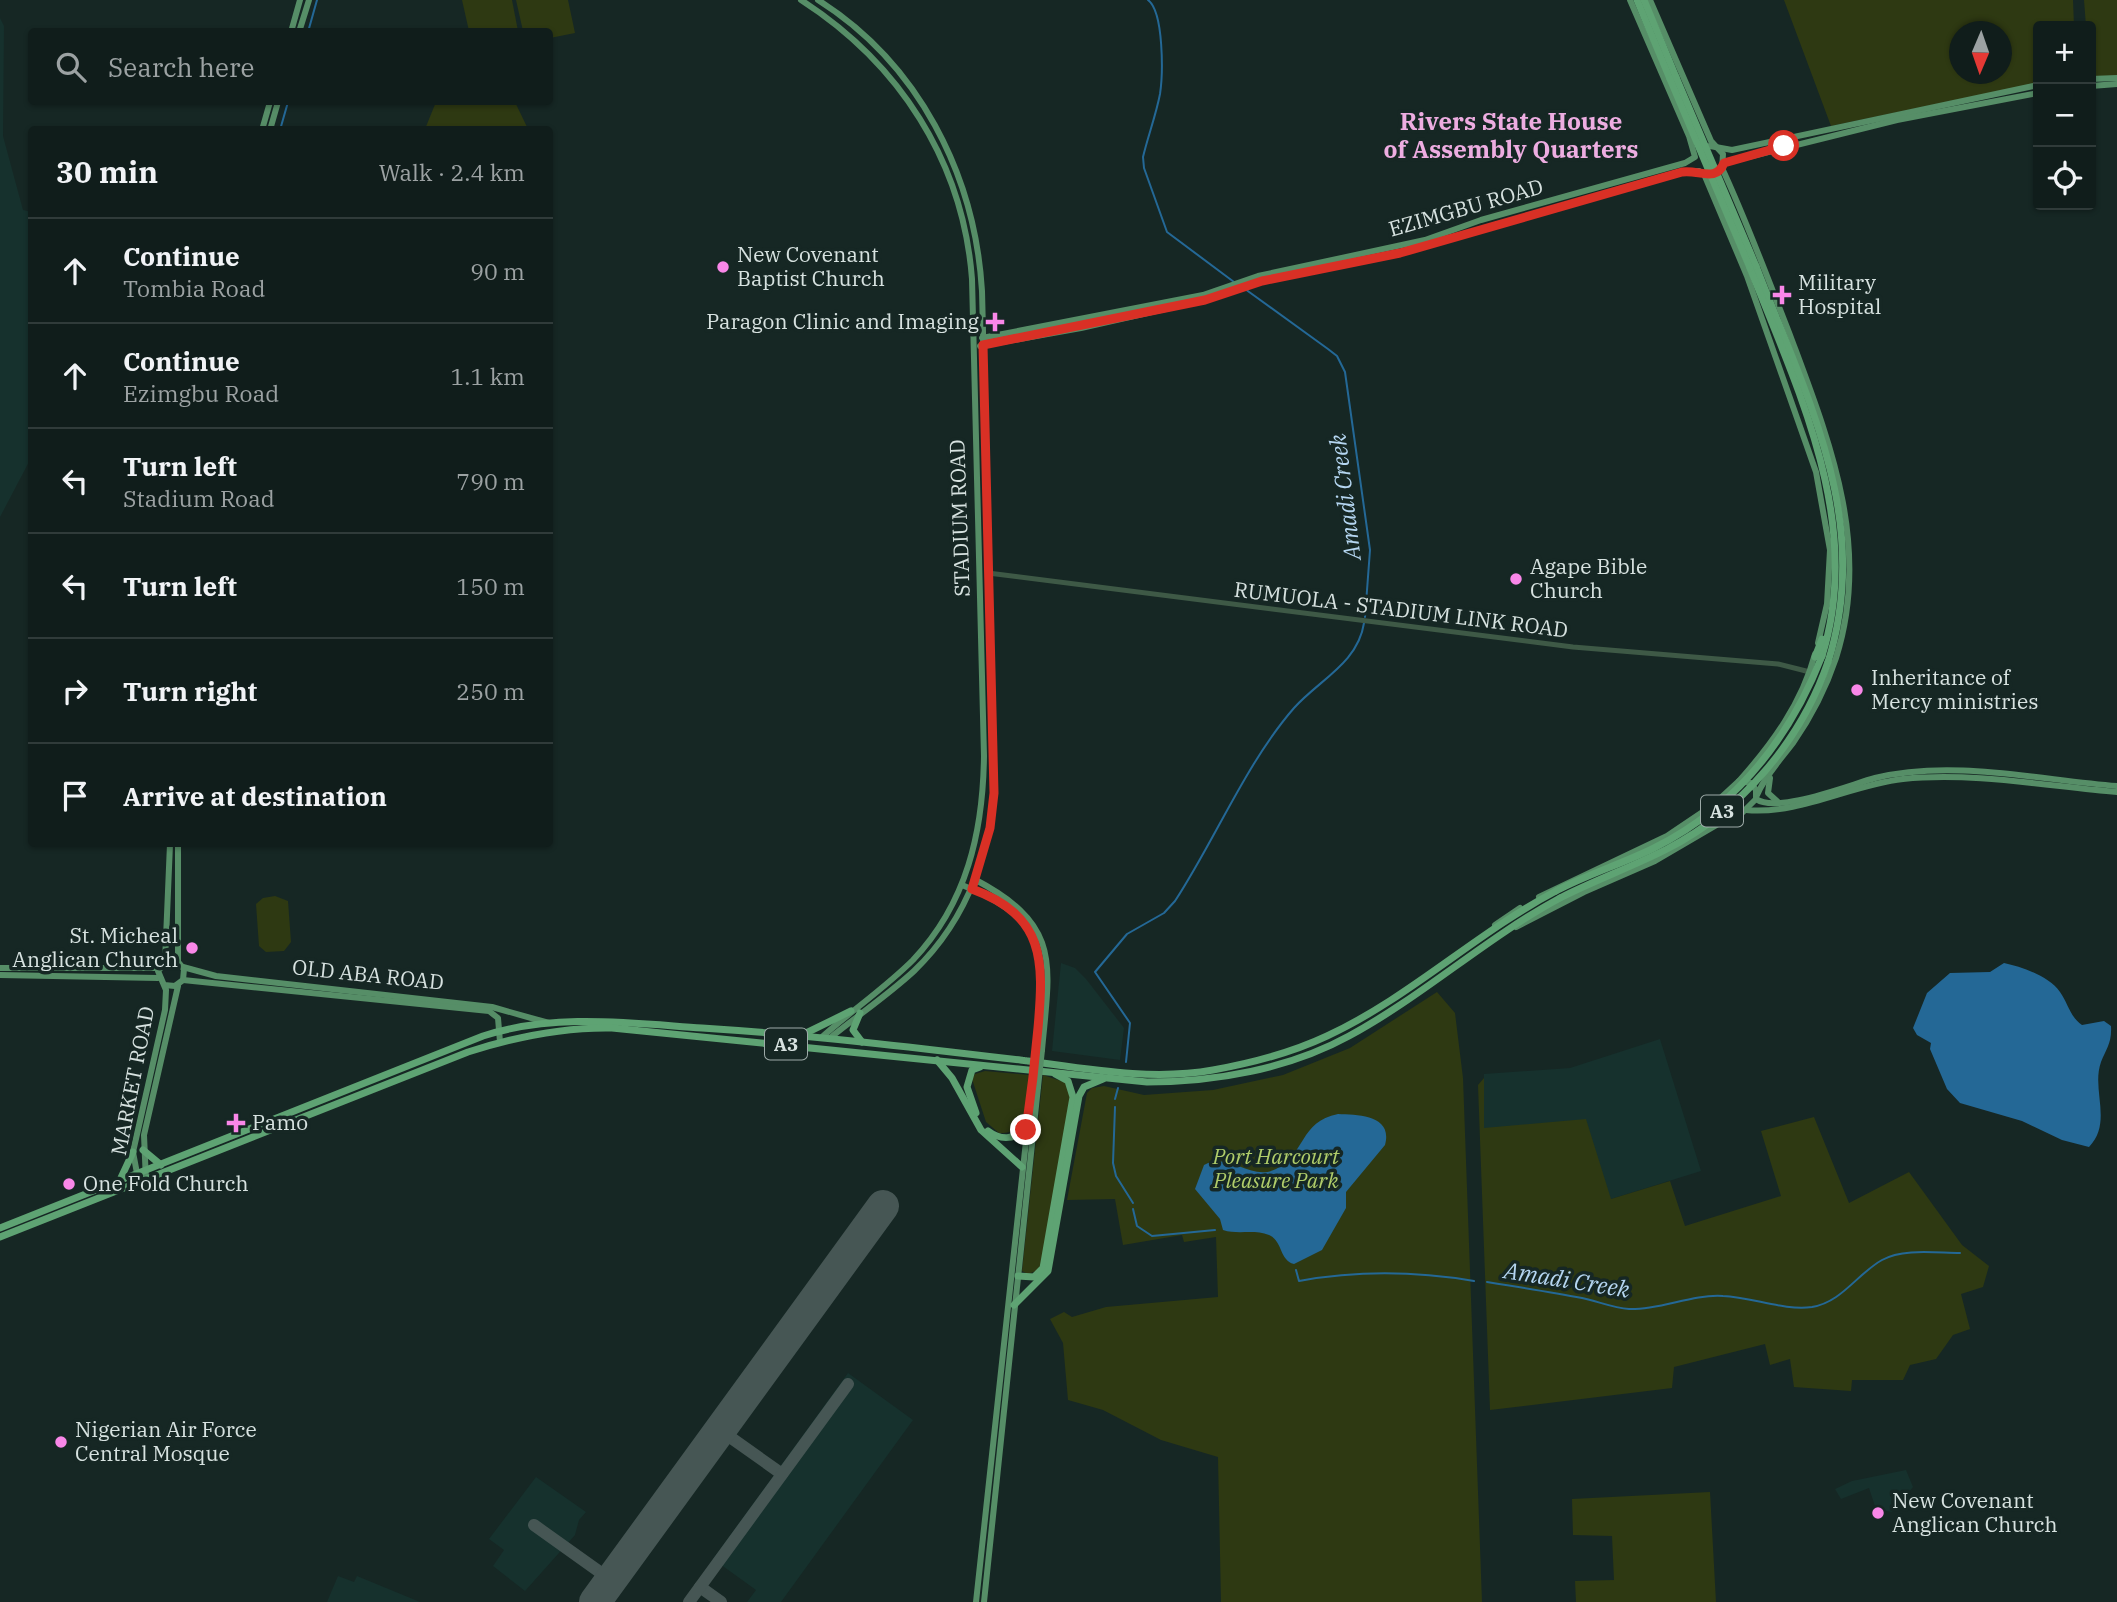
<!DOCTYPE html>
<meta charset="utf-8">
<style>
body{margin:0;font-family:"IBM Plex Serif",serif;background:#1e2a28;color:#f1f3f6}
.controls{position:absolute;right:21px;top:21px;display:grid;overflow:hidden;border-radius:7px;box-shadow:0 2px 5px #0004}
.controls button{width:63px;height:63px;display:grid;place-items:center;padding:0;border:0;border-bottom:2px solid #303b3a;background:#101d1b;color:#f1f3f6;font:35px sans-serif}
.compass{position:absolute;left:1949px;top:21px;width:63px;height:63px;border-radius:50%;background:#101d1b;box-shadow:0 2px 5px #0004;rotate:182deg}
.stop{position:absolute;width:21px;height:21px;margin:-16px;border:5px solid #d93025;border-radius:50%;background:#fff}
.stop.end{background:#d93025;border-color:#fff;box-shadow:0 2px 7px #0008}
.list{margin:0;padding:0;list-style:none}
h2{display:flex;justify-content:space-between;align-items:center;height:91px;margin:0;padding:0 28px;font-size:30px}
h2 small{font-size:23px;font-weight:400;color:#9ca2a3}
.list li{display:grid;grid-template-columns:46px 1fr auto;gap:21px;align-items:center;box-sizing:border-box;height:105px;padding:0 28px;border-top:2px solid #303b3a}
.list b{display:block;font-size:26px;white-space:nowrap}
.list p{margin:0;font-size:23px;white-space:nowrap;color:#9ca2a3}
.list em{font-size:23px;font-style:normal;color:#9ca2a3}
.icon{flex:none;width:38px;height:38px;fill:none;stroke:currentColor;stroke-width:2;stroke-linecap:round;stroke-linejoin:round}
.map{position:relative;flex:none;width:2117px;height:1602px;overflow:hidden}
.search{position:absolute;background:#101d1b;box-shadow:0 2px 5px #0004;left:28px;top:28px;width:525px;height:77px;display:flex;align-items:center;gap:18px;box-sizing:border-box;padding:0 24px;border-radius:7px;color:#9ca2a3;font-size:26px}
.panel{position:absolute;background:#101d1b;box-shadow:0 2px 5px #0004;left:28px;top:126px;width:525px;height:721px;border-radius:7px}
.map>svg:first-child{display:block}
.built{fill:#16312d}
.green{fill:#2e3912;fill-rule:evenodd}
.water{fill:#246896}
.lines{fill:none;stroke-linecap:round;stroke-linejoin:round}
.stream{stroke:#246896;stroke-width:2}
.taxiway{stroke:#465654;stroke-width:12}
.runway{stroke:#465654;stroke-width:32}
.minor{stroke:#3e5946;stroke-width:5}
.major{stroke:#568e67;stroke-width:6}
.highway{stroke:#5ea373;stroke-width:7}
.major-bridge{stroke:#568e67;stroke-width:6}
.highway-bridge{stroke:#5ea373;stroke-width:7}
.route{stroke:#d93025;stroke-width:9}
.poi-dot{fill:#f987e8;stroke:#162724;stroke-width:2.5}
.labels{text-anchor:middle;stroke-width:7;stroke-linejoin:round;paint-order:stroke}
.shield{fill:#162724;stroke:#9daaa8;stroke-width:2}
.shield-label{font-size:19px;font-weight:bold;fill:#d7e2e0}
.street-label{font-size:21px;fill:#d7e2e0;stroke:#162724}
.poi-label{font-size:21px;fill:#d7e2e0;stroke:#162724;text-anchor:start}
.park-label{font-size:21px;font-style:italic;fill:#b0cd6a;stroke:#162724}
.water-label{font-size:23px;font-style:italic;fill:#b5d6f1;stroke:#162724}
.quarter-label{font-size:24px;font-weight:bold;fill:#edade1;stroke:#162724}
</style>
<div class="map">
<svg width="2117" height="1602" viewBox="0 0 2117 1602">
<rect width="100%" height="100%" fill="#162724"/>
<g class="built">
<path d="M0,18L4,26L3,136L23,210L32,212L31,458L0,517Z"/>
<path d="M1061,963L1075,968L1086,979L1124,1028L1120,1060L1052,1051Z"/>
<path d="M1660,1039L1701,1171L1611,1199L1484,1129V1074L1570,1068Z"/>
<path d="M848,1373L913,1420L781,1602H747L756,1590L713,1559Z"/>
<path d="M1906,1470L1913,1487L1892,1512L1876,1509L1869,1488L1841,1499L1835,1489L1852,1481Z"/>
<path d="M536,1477L586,1512L579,1520L575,1535L525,1591L493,1566L504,1550L489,1539Z"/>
<path d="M338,1576L354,1582L357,1576L420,1602H327Z"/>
</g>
<g class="green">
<path d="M462,0H512L518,31H469Z"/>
<path d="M516,0H568L575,33L550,38V32L523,31Z"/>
<path d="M1784,0H2073L2074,26H2038V83L1831,126ZM1960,32H2002V74H1960Z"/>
<path d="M2084,0H2117V77L2091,78V26H2086Z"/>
<path d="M436,102H515L528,129H425Z"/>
<path d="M275,896L288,901L291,942L284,951L266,952L259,946L256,904L263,898Z"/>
<path d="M1437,992L1455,1013L1463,1078L1482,1602H1221L1218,1457L1161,1440L1103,1410L1068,1400L1063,1343L1050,1319L1064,1312L1072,1317L1106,1307L1218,1297L1216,1237L1184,1242L1182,1235L1123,1245L1115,1199L1067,1200L1087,1093L1092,1088L1104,1086L1144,1095L1213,1090L1283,1075L1350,1048Z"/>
<path d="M985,1071L1029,1075C1027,1099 1032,1134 999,1133L986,1122L972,1079L975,1074Z"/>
<path d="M1043,1075L1067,1083L1071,1091L1042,1264L1036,1271L1028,1274L1022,1271Z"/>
<path d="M1484,1078V1128L1586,1119L1611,1199L1670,1181L1685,1226L1781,1196L1761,1131L1814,1117L1849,1203L1909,1172L1962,1245L1989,1266L1983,1287L1961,1294L1970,1329L1953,1335L1936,1359L1910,1365L1903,1380H1852L1851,1391L1794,1387L1790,1359L1770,1365L1765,1344L1674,1367L1672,1388L1490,1410L1478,1085Z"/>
<path d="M1710,1492L1716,1602H1576L1575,1581L1614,1580L1612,1536L1573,1535L1572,1499Z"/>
</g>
<g class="water">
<path d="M2004,963C2022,967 2049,976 2060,992C2068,1003 2070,1017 2082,1025L2104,1021L2111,1026C2112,1043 2106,1049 2101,1062C2091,1090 2113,1122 2089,1147L2062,1140L2022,1121L1960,1103L1947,1089L1930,1049L1931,1043L1917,1035L1913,1028L1927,993L1950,973L1990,972Z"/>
<path d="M1338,1114C1359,1115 1393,1115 1385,1145L1346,1192V1208L1322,1250L1294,1264C1279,1260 1283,1241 1269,1235C1254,1229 1238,1235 1223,1230L1220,1219L1195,1189L1204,1165C1229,1151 1251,1182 1276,1169C1306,1154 1299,1122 1338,1114Z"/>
</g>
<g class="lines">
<g class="stream">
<path d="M1148,0C1164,12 1163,74 1160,94C1156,115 1148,136 1143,157L1144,168L1167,232L1234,282"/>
<path d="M308,32L317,0"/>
<path d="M280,130L288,102"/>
<path d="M1245,289L1328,349L1337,356L1345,372L1370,550L1365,617"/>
<path d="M1126,1062L1130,1023L1095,972L1127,934L1164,913L1175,901C1215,840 1246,763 1294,708C1319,680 1358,663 1364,623"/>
<path d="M1115,1099L1118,1088"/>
<path d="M1115,1107L1113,1163L1116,1176L1133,1203"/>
<path d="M1133,1209L1137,1226L1152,1236L1215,1230"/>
<path d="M1296,1270L1299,1281C1359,1270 1415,1271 1474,1281"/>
<path d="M1487,1282C1519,1287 1551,1292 1582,1298C1597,1301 1613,1308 1629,1309C1661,1310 1691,1294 1723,1296C1752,1297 1784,1311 1812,1307C1842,1302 1857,1274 1882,1260C1903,1248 1937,1253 1960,1253"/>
</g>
<g class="taxiway">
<path d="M720,1430L782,1474"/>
<path d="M534,1525L611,1580"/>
<path d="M700,1587L721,1602"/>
<path d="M689,1602L848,1384"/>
</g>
<path class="runway" d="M595,1602L883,1206"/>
<path class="minor" d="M988,573L1573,647L1778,664L1810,672"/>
<g class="major">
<path d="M801,0C899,63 963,161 972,279L984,756C983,832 967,903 913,960C885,988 851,1011 822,1037"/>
<path d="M818,0C918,63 975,174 982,291L994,771C994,846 969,918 914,971C888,995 857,1016 830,1038"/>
<path d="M1650,0L1711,141L1723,154L1722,169"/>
<path d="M291,32L300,0"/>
<path d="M299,32L309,0"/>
<path d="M2091,79L2117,78"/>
<path d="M2091,86L2117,84"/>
<path d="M262,130L270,102"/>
<path d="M270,130L278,102"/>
<path d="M1702,148L1710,146L1732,150L2038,85"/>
<path d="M1724,163L1897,120L2038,93"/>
<path d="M1722,168C1747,222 1768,279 1790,335C1829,440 1872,545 1836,658C1826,688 1811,717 1793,743C1781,759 1765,776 1757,795"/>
<path d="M1704,174L1747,276L1816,472L1830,550L1827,604L1818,643"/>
<path d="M982,338L1203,295L1258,276L1425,240L1481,220L1685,163L1695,157L1689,136L1630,0"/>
<path d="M980,346L1081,328L1205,300L1262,281L1400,253L1682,172L1699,171"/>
<path d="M1770,778L1768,793L1779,803"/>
<path d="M1739,781C1772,744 1802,703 1815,654"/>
<path d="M1739,781L1751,783L1756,790V799L1733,822L1720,823L1713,817V805Z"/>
<path d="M1756,799C1777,814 1849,785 1875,778C1952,759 2039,780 2117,786"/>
<path d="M1746,810C1799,815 1850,785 1903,779C1973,772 2047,786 2117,792"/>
<path d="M974,879C1062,925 1050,963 1042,1050"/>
<path d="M962,885C1056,923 1044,960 1036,1049"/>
<path d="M1539,897L1667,836L1713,805"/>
<path d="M1495,925L1520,908"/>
<path d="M1516,927L1584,892L1655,861L1720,823"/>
<path d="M165,962L170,844"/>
<path d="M178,962V844"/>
<path d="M183,967L216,976L492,1007L549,1023"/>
<path d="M0,968H159"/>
<path d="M0,975L158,978"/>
<path d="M183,980L489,1011L498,1018L500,1042"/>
<path d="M146,1181L144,1135L178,986"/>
<path d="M139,1184L133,1152L165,1010L166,990L158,971L167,961L178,962L184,969L183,980L175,986L164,985"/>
<path d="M976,1602L1032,1086"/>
<path d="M984,1602L1038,1087"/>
</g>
<g class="highway">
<path d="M1637,0L1670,79"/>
<path d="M1644,0L1676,77"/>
<path d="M1756,266C1806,397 1873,520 1828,662"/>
<path d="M1750,268C1798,390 1864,523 1822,656"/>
<path d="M1815,657L1822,639"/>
<path d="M860,1013L853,1030L862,1042"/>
<path d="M804,1034L851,1011"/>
<path d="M937,1060L952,1078L981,1130L1022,1167"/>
<path d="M976,1113L967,1087L972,1070L980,1067"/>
<path d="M988,1131C1001,1141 1013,1139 1026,1131"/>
<path d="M143,1150L161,1165"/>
<path d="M119,1182L133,1152"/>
<path d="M0,1228L483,1036C554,1013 629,1023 702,1028C811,1035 919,1048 1028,1061C1088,1069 1152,1081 1213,1070C1252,1063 1291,1053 1327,1036C1409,998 1476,933 1556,891"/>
<path d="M0,1237L468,1052C515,1037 562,1027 612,1028L1147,1082C1215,1082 1289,1069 1349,1036C1423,996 1486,938 1560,898"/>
<path d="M1018,1276L1034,1277L1043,1268L1073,1097L1068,1081L1055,1074"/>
<path d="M1014,1305L1048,1271L1079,1096L1084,1087L1103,1079"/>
</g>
<g class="major-bridge">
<path d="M1032,1086L1036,1049"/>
<path d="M1038,1087L1042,1050"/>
</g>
<g class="highway-bridge">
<path d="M1676,77L1756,266"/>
<path d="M1670,79L1750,268"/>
<path d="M1556,891C1588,874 1622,864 1654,848C1736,807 1789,740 1822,656"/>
<path d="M1560,898C1595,880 1632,867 1667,849C1741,811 1801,741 1828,662"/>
</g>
</g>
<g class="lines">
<path class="route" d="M1026,1130C1031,1096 1035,1062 1038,1028C1044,960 1045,916 972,889L990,828L994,793L983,345L1205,300L1262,281L1400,253L1682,172C1698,169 1716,183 1724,163L1784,146"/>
</g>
<g class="poi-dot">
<circle cx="723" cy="267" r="7"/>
<path d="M1778.5 284.5h7v7h7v7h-7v7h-7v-7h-7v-7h7z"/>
<path d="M991.5 311.5h7v7h7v7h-7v7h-7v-7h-7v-7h7z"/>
<circle cx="1516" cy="579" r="7"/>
<circle cx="1857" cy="690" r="7"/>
<circle cx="192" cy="948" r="7"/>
<path d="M232.5 1112.5h7v7h7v7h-7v7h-7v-7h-7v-7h7z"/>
<circle cx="69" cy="1184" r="7"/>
<circle cx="61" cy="1442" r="7"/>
<circle cx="1878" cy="1513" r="7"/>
</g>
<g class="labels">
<g class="shield">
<rect x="1701" y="795.5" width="42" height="31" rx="5"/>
<rect x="765" y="1028.5" width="42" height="31" rx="5"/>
</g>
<g class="shield-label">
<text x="1722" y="818">A3</text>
<text x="786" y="1051">A3</text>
</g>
<g class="street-label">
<text transform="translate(1466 208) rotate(-16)" y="7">EZIMGBU ROAD</text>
<text transform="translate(960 518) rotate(-92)" y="7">STADIUM ROAD</text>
<text transform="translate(1401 610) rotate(7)" y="7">RUMUOLA - STADIUM LINK ROAD</text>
<text transform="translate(368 975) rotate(6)" y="7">OLD ABA ROAD</text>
<text transform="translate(133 1081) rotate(-79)" y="7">MARKET ROAD</text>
</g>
<g class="poi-label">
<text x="737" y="262">New Covenant<tspan x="737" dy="24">Baptist Church</tspan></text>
<text x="1798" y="290">Military<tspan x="1798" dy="24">Hospital</tspan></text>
<text x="979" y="329" text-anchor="end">Paragon Clinic and Imaging</text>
<text x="1530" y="574">Agape Bible<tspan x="1530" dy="24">Church</tspan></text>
<text x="1871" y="685">Inheritance of<tspan x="1871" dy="24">Mercy ministries</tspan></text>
<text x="178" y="943" text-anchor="end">St. Micheal<tspan x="178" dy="24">Anglican Church</tspan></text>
<text x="252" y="1130">Pamo</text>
<text x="83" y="1191">One Fold Church</text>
<text x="75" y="1437">Nigerian Air Force<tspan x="75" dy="24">Central Mosque</tspan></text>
<text x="1892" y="1508">New Covenant<tspan x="1892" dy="24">Anglican Church</tspan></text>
</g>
<g class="park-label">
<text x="1276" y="1164">Port Harcourt<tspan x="1276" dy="24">Pleasure Park</tspan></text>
</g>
<g class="water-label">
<text transform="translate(1345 497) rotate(-97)" y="8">Amadi Creek</text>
<text transform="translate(1567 1280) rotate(9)" y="8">Amadi Creek</text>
</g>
<g class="quarter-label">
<text x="1511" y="130">Rivers State House<tspan x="1511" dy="28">of Assembly Quarters</tspan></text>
</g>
</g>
</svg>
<div class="controls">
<button>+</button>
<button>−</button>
<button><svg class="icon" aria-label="locate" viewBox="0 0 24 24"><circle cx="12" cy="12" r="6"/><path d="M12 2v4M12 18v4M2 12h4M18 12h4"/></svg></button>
</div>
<svg class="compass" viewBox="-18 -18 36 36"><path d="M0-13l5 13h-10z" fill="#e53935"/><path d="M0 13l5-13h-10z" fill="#9ca2a3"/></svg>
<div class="stop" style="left:1784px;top:146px"></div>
<div class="stop end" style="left:1026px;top:1130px"></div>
<div class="search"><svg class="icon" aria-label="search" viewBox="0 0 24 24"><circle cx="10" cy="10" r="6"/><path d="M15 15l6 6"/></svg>Search here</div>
<section class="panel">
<h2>30 min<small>Walk · 2.4 km</small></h2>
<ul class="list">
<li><svg class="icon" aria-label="ahead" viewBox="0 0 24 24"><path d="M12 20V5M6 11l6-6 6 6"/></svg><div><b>Continue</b><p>Tombia Road</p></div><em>90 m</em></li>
<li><svg class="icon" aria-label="ahead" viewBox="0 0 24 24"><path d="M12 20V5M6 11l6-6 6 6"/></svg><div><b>Continue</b><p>Ezimgbu Road</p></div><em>1.1 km</em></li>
<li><svg class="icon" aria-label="left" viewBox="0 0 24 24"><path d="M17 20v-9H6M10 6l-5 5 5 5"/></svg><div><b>Turn left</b><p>Stadium Road</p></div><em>790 m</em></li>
<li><svg class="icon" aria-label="left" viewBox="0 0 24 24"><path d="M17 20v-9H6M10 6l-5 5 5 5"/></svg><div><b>Turn left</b></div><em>150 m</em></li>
<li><svg class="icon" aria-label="right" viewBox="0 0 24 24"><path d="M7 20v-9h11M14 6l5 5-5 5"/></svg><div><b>Turn right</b></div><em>250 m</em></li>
<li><svg class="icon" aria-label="arrive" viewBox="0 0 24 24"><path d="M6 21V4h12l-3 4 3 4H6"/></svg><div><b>Arrive at destination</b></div></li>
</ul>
</section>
</div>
